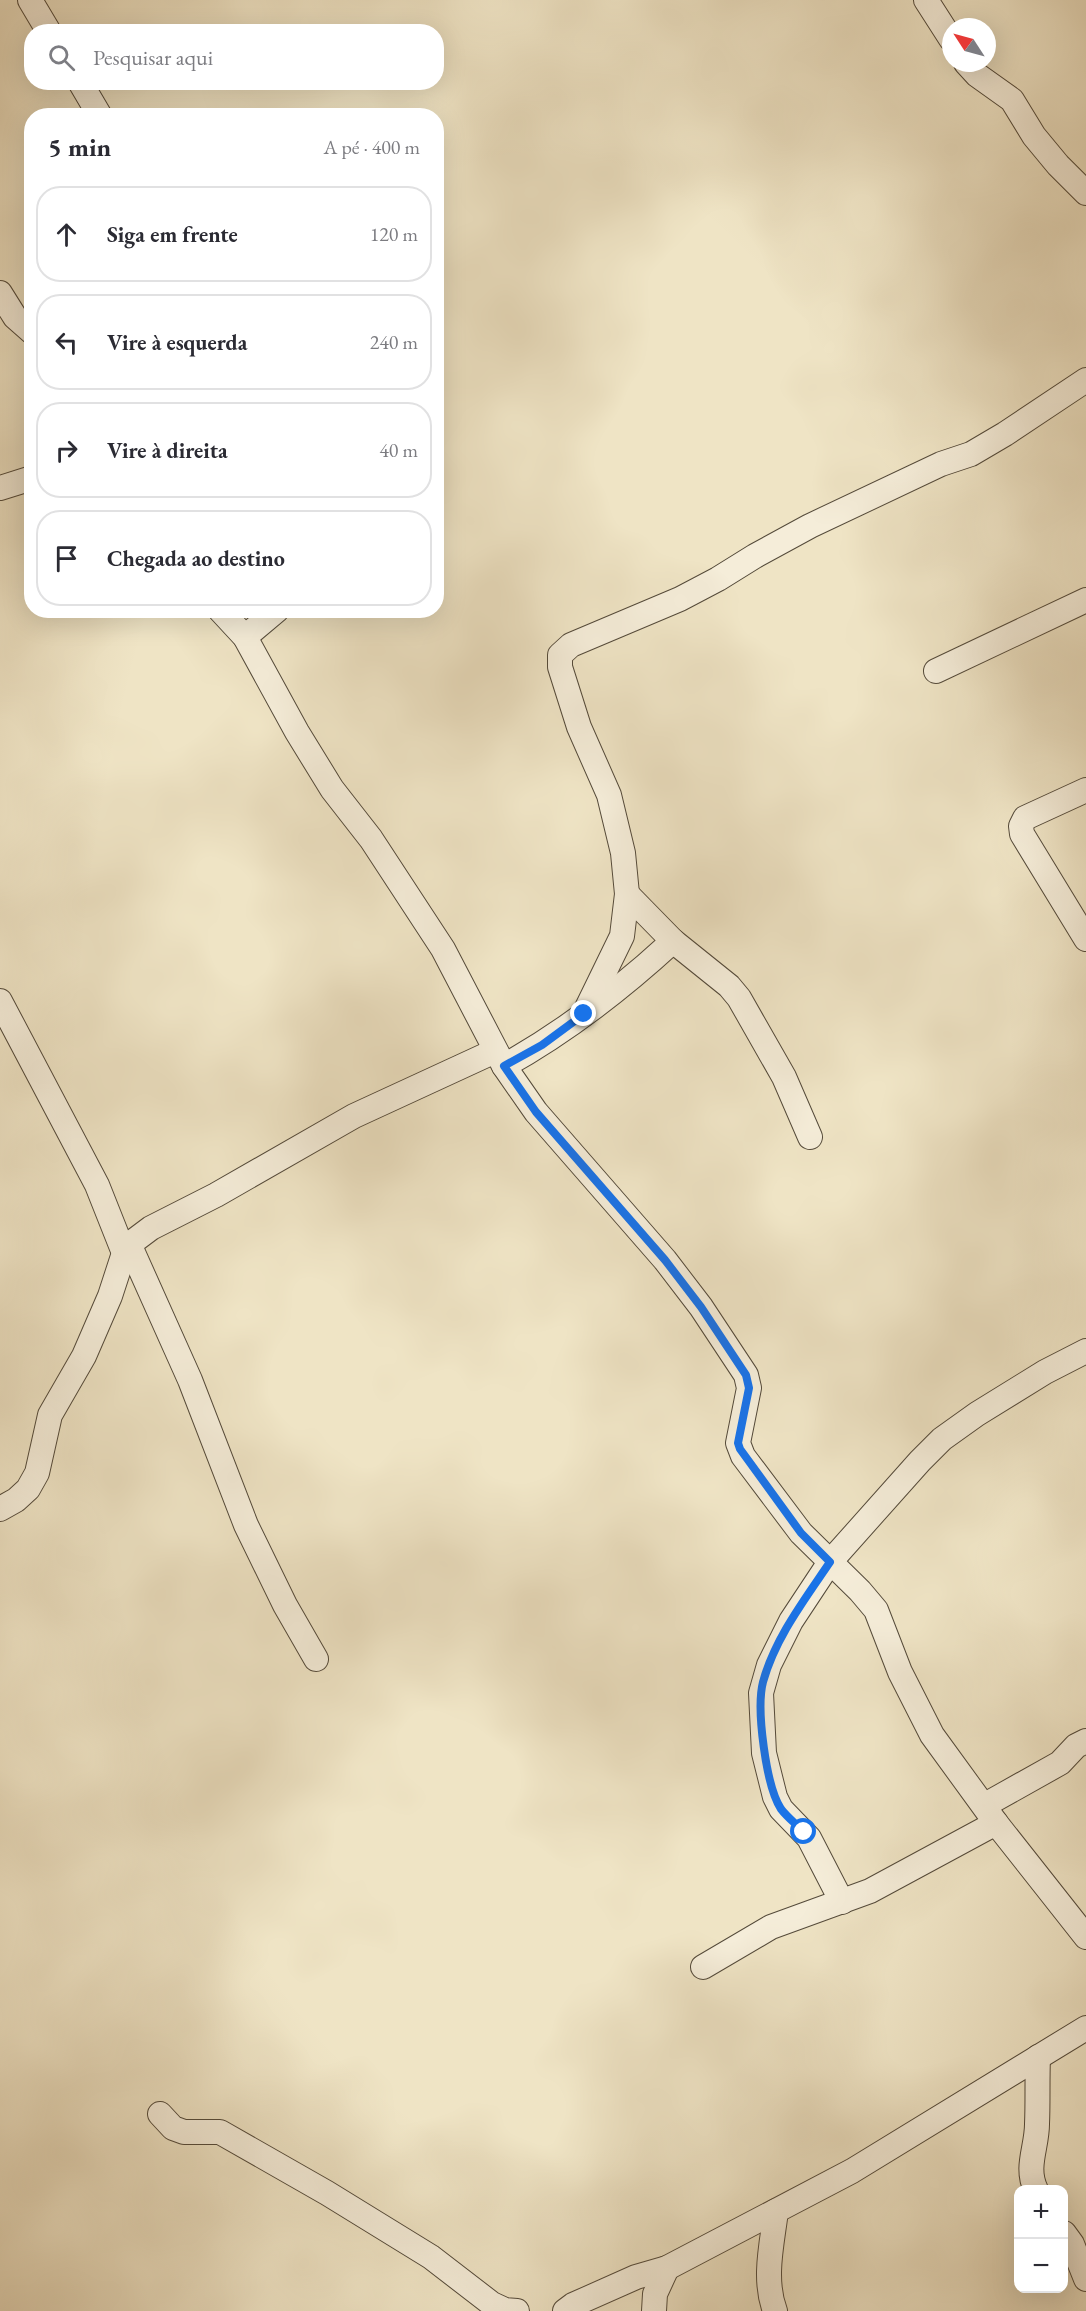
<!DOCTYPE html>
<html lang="pt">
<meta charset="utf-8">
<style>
body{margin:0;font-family:"EB Garamond",serif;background:#f7f7f7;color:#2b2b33}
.controls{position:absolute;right:18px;bottom:18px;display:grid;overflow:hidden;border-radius:12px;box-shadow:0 6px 24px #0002}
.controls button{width:54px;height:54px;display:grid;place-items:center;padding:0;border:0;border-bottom:2px solid #e1e1e2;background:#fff;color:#2b2b33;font:30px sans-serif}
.compass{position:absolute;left:942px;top:18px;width:54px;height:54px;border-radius:50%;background:#fff;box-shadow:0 6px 24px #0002;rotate:306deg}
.stop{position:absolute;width:18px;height:18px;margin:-14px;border:4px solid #1a73e8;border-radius:50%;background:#fff}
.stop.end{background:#1a73e8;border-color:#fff;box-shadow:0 2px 6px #0008}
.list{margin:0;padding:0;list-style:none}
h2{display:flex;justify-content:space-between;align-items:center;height:78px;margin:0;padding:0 24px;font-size:26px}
h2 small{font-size:20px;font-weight:400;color:#7c7c81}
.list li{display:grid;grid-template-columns:39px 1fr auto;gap:18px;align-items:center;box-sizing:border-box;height:96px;margin:0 12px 12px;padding:0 12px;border:2px solid #e1e1e2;border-radius:24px}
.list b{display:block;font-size:22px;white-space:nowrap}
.list em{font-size:20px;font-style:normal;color:#7c7c81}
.icon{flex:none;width:33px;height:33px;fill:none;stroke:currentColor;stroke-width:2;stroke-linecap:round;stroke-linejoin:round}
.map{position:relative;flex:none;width:1086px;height:2311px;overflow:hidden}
.search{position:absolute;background:#fff;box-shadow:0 6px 24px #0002;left:24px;top:24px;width:420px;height:66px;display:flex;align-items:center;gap:15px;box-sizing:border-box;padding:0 21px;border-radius:24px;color:#7c7c81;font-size:22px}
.panel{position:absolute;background:#fff;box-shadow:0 6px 24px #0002;left:24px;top:108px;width:420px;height:510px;border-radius:24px}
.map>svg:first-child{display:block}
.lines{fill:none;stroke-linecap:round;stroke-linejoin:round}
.minor-casing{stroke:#544a3a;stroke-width:26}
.minor{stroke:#f5edd9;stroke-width:24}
.route{stroke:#1a73e8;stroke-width:8}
</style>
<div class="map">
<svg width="1086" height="2311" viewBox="0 0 1086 2311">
<rect width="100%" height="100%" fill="#efe4c5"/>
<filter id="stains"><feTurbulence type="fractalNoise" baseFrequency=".00333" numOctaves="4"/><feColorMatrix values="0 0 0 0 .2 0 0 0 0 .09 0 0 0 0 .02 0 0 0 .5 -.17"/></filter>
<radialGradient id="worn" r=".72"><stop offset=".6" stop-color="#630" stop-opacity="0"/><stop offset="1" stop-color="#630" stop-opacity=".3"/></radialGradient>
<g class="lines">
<defs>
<g id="minor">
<path d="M30,0L49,32"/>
<path d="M926,0L951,39"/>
<path d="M966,63L977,75L1012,100L1034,136L1058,165L1086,193"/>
<path d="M80,82L100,116"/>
<path d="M0,293L15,317L32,332"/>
<path d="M0,488L32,478"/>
<path d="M220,610L245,637L297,732L332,789L371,839L443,949L504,1066L536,1112L665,1260L701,1307L746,1375L749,1388L738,1443L743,1456L801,1533L860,1591L876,1610L900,1672L932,1735L996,1823L1086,1937"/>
<path d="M245,637L277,610"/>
<path d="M936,671L1086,600"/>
<path d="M1086,790L1025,818L1021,826L1022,834L1086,939"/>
<path d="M627,894L673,941L729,986L739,998L784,1077L810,1137"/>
<path d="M0,1001L97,1185L124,1253"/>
<path d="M584,1014L622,936L627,894L623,853L609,795L579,727L560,667V655L571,645L680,599L718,579L755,556L810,526L941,464L971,454L1005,434L1086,380"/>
<path d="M504,1066C565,1032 622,988 673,941"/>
<path d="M130,1246L190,1380L246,1525L285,1605L316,1659"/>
<path d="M0,1509L16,1500L28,1489L37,1473L50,1415L84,1356L110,1296L124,1253L135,1240L151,1228L216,1195L354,1116L495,1051"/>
<path d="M985,1805L1060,1763L1076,1746L1086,1741"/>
<path d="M842,1902L809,1838L781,1809L775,1797L764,1753L761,1693L769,1665L791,1621L830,1562L920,1461L942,1439L977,1414L1045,1372L1086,1351"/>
<path d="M703,1967L771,1927L870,1891L996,1823"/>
<path d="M160,2114L173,2128L184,2132H220L327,2193L431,2257L492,2304L505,2310L517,2311"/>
<path d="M1036,2190C1025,2167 1037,2148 1037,2124C1038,2102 1037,2080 1038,2057"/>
<path d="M1064,2233L1072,2244L1086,2279"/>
<path d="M565,2311L573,2305L636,2277L667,2268L852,2171L1086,2028"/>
<path d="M654,2311L655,2294L667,2268"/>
<path d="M775,2311C763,2279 772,2244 776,2211"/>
</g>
</defs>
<use href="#minor" class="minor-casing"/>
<use href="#minor" class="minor"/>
</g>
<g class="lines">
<path class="route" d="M584,1014L542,1045L504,1066L536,1112L665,1260L701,1307L746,1375L749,1388L738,1443L740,1449L801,1533L830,1562C805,1599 775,1638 763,1682C756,1709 766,1786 781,1809C787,1817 796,1824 804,1832"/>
</g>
<rect width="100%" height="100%" filter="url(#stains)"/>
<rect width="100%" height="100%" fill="url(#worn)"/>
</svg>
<div class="controls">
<button>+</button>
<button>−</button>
</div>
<svg class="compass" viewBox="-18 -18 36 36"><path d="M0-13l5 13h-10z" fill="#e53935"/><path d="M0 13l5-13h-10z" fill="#7c7c81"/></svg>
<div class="stop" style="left:804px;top:1832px"></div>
<div class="stop end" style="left:584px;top:1014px"></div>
<div class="search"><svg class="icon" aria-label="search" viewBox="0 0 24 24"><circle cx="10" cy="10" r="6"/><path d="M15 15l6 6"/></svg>Pesquisar aqui</div>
<section class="panel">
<h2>5 min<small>A pé · 400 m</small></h2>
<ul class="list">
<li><svg class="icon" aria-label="ahead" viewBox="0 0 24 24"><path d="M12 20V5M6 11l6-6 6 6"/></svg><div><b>Siga em frente</b></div><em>120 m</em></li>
<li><svg class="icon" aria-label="left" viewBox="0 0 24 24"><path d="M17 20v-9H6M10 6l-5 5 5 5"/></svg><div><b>Vire à esquerda</b></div><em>240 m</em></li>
<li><svg class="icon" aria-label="right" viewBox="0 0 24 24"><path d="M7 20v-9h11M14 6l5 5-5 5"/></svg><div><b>Vire à direita</b></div><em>40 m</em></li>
<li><svg class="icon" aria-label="arrive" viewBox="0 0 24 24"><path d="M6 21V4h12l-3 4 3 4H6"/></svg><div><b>Chegada ao destino</b></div></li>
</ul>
</section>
</div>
